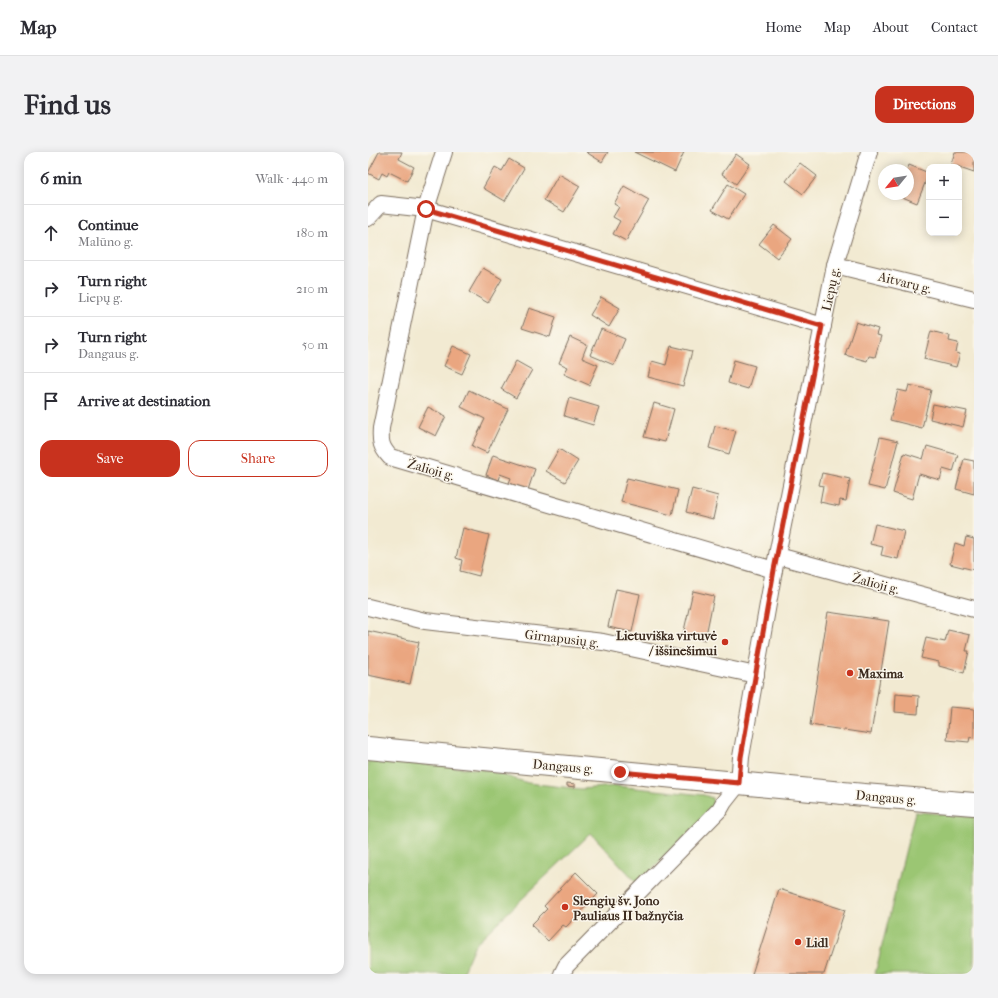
<!DOCTYPE html>
<meta charset="utf-8">
<style>
body{margin:0;font-family:"IM FELL French Canon",serif;background:#f2f2f3;color:#2b2b33}
.controls{position:absolute;right:12px;top:12px;display:grid;overflow:hidden;border-radius:8px;box-shadow:0 2px 10px #0003}
.controls button{width:36px;height:36px;display:grid;place-items:center;padding:0;border:0;border-bottom:1px solid #e1e1e2;background:#fff;color:#2b2b33;font:20px sans-serif}
.compass{position:absolute;left:510px;top:12px;width:36px;height:36px;border-radius:50%;background:#fff;box-shadow:0 2px 10px #0003;rotate:240deg}
.stop{position:absolute;width:12px;height:12px;margin:-9px;border:3px solid #c8321e;border-radius:50%;background:#fff}
.stop.end{background:#c8321e;border-color:#fff;box-shadow:0 1px 4px #0008}
.list{margin:0;padding:0;list-style:none}
h2{display:flex;justify-content:space-between;align-items:center;height:52px;margin:0;padding:0 16px;font-size:17px}
h2 small{font-size:13px;font-weight:400;color:#7c7c81}
.list li{display:grid;grid-template-columns:26px 1fr auto;gap:12px;align-items:center;box-sizing:border-box;height:56px;padding:0 16px;border-top:1px solid #e1e1e2}
.list b{display:block;font-size:15px;white-space:nowrap}
.list p{margin:0;font-size:13px;white-space:nowrap;color:#7c7c81}
.list em{font-size:13px;font-style:normal;color:#7c7c81}
.actions{display:flex;gap:8px;padding:12px 16px}
.actions a{flex:1;padding:9px 0;border:1px solid #c8321e;border-radius:12px;text-align:center;font-size:14px;color:#c8321e}
.actions .main{background:#c8321e;color:#fff}
.icon{flex:none;width:22px;height:22px;fill:none;stroke:currentColor;stroke-width:2;stroke-linecap:round;stroke-linejoin:round}
.map{position:relative;flex:none;width:606px;height:822px;overflow:hidden;border-radius:12px}
header{display:flex;align-items:center;gap:24px;box-sizing:border-box;height:56px;padding:0 20px;background:#fff;border-bottom:1px solid #e1e1e2}
header strong{font-size:19px}
nav{display:flex;gap:22px;margin-inline-start:auto;font-size:14px}
.intro{display:flex;align-items:center;justify-content:space-between;box-sizing:border-box;height:96px;padding:0 24px}
h1{margin:0;font-size:28px}
.button{padding:10px 18px;border-radius:12px;background:#c8321e;color:#fff;font-size:14px;font-weight:700}
main{display:flex;gap:24px;padding:0 24px}
aside{flex:1;background:#fff;border-radius:12px;box-shadow:0 2px 10px #0003}
.map>svg:first-child{display:block}
.green{fill:#9bc673;stroke:#6b7848}
.building{fill:#eaa680}
.lines{fill:none;stroke-linecap:round;stroke-linejoin:round}
.minor-casing{stroke:#7b6d5d;stroke-width:18}
.secondary-casing{stroke:#7b6d5d;stroke-width:24}
.minor{stroke:#fff;stroke-width:16}
.secondary{stroke:#fff;stroke-width:22}
.route{stroke:#c8321e;stroke-width:5}
.poi-dot{fill:#c8321e;stroke:#fbf7ec;stroke-width:1.5}
.labels{text-anchor:middle;stroke-width:3;stroke-linejoin:round;paint-order:stroke}
.street-label{font-size:13px;fill:#3b2a1e;stroke:#fbf7ec}
.poi-label{font-size:13px;font-weight:bold;fill:#3b2a1e;stroke:#fbf7ec;text-anchor:start}
</style>
<header>
<strong>Map</strong>
<nav><a>Home</a><a>Map</a><a>About</a><a>Contact</a></nav>
</header>
<div class="intro"><h1>Find us</h1><a class="button">Directions</a></div>
<main>
<aside>
<h2>6 min<small>Walk · 440 m</small></h2>
<ul class="list">
<li><svg class="icon" aria-label="ahead" viewBox="0 0 24 24"><path d="M12 20V5M6 11l6-6 6 6"/></svg><div><b>Continue</b><p>Malūno g.</p></div><em>180 m</em></li>
<li><svg class="icon" aria-label="right" viewBox="0 0 24 24"><path d="M7 20v-9h11M14 6l5 5-5 5"/></svg><div><b>Turn right</b><p>Liepų g.</p></div><em>210 m</em></li>
<li><svg class="icon" aria-label="right" viewBox="0 0 24 24"><path d="M7 20v-9h11M14 6l5 5-5 5"/></svg><div><b>Turn right</b><p>Dangaus g.</p></div><em>50 m</em></li>
<li><svg class="icon" aria-label="arrive" viewBox="0 0 24 24"><path d="M6 21V4h12l-3 4 3 4H6"/></svg><div><b>Arrive at destination</b></div></li>
</ul>
<div class="actions"><a class="main">Save</a><a>Share</a></div>
</aside>
<div class="map">
<svg width="606" height="822" viewBox="0 0 606 822">
<rect width="100%" height="100%" fill="#fbf7ec"/>
<filter id="ink" filterUnits="userSpaceOnUse"><feTurbulence type="fractalNoise" baseFrequency=".025" numOctaves="2"/><feDisplacementMap in="SourceGraphic" scale="8" xChannelSelector="R" yChannelSelector="G"/><feConvolveMatrix kernelMatrix="1 2 1 2 8 2 1 2 1" color-interpolation-filters="sRGB"/></filter>
<filter id="wash" filterUnits="userSpaceOnUse"><feTurbulence type="fractalNoise" baseFrequency=".012" numOctaves="4" result="noise"/><feDisplacementMap in="SourceGraphic" scale="16" xChannelSelector="R" yChannelSelector="G"/><feGaussianBlur stdDeviation="0.9" result="paint"/><feColorMatrix in="noise" values="0 0 0 0 0 0 0 0 0 0 0 0 0 0 0 0 0 1.4 0 .05"/><feComposite in="paint" operator="in"/></filter>
<g filter="url(#wash)">
<rect width="100%" height="100%" fill="#f2ead2"/>
<g class="green">
<path d="M0,607L119,618L160,631L213,637L248,634L336,643L344,646L345,652L344,657L270,732L223,681L107,792L94,822H0Z"/>
<path d="M547,660L606,664V822H507Z"/>
</g>
<g id="blocks">
<g class="building">
<path d="M11,0H34L31,7L46,15L39,29L21,20L19,24L14,21L11,27L0,21Z"/>
<path d="M218,0H240L234,10Z"/>
<path d="M266,0H316L307,20Z"/>
<path d="M587,0H606V20L583,12Z"/>
<path d="M368,2L382,12L368,32L354,22Z"/>
<path d="M141,7L156,16L137,49L115,36L127,15L134,19Z"/>
<path d="M432,11L449,24L435,42L418,29Z"/>
<path d="M541,13L561,21L549,51L527,42H540L539,18Z"/>
<path d="M191,22L212,34L196,60L176,48Z"/>
<path d="M360,32L376,42L360,67L344,58Z"/>
<path d="M256,34L281,48L258,89L245,82L252,69L245,65L251,55L246,52Z"/>
<path d="M406,73L424,87L409,106L391,92Z"/>
<path d="M115,116L134,127L120,151L101,140Z"/>
<path d="M233,145L252,156L241,175L222,163Z"/>
<path d="M161,156L188,165L182,185L154,176Z"/>
<path d="M488,170L510,177L508,183L513,184L507,205L501,204L499,209L477,203Z"/>
<path d="M233,177L257,187L246,213L222,203Z"/>
<path d="M563,179L582,184L581,189L590,191L588,201L592,202L588,215L556,207Z"/>
<path d="M202,185L219,193L214,206L230,213L221,233L196,222L200,215L191,211Z"/>
<path d="M85,194L103,202L94,222L76,214Z"/>
<path d="M303,194L324,199L315,234L280,225L284,209L298,213Z"/>
<path d="M366,208L387,214L380,237L360,231Z"/>
<path d="M148,209L164,218L148,246L133,237Z"/>
<path d="M541,233L563,238L554,276L522,268L530,238L539,240Z"/>
<path d="M101,238L140,257L119,301L104,294L117,267L93,255Z"/>
<path d="M201,246L231,255L225,273L196,264Z"/>
<path d="M286,251L306,257L297,290L276,285Z"/>
<path d="M565,252L599,259L595,275L562,267Z"/>
<path d="M60,255L78,264L68,284L50,275Z"/>
<path d="M347,274L368,279L361,302L341,296Z"/>
<path d="M512,285L530,289L517,338L500,334Z"/>
<path d="M559,294L590,303L585,320L575,317L572,328L551,322L544,347L525,341L536,301L555,307Z"/>
<path d="M191,297L210,309L197,330L178,319Z"/>
<path d="M125,303L167,317L160,338L141,331L143,326L132,322L130,328L118,323Z"/>
<path d="M596,307L606,309V342L588,337Z"/>
<path d="M454,321L482,327L478,349L472,348L471,354L452,350L455,334L451,333Z"/>
<path d="M259,326L310,338L304,363L253,350Z"/>
<path d="M324,337L350,344L345,367L318,360Z"/>
<path d="M507,372L536,379L530,407L513,403L515,395L502,392Z"/>
<path d="M95,376L121,383L111,424L92,419L94,408L88,406Z"/>
<path d="M598,385L606,387V418L582,412L587,391L596,394Z"/>
<path d="M248,437L272,442L264,480L240,475Z"/>
<path d="M325,439L346,444L337,488L315,483Z"/>
<path d="M460,460L521,469L503,582L442,573Z"/>
<path d="M580,478L602,483L598,499H601L596,521L571,514V510L553,506L558,486L577,490Z"/>
<path d="M0,479L51,490L42,532L0,523Z"/>
<path d="M528,542L551,544L550,562L527,560Z"/>
<path d="M582,555L606,557V586L602,585L601,590L579,588Z"/>
<path d="M199,631L207,632V635L199,634Z"/>
<path d="M208,720L230,742L198,775L195,773L180,789L163,773L179,757L176,754Z"/>
<path d="M411,737L477,758L456,822H384Z"/>
</g>
</g>
</g>
<g filter="url(#ink)">
<use href="#blocks" fill-opacity="0" stroke="#7b6d5d" stroke-width="1"/>
<g class="lines">
<defs>
<g id="minor">
<path d="M76,0L58,57L13,276C12,290 13,295 22,305L406,418"/>
<path d="M0,66L13,52L58,57L455,174"/>
<path d="M467,113L606,147"/>
<path d="M410,404L606,457"/>
<path d="M0,455L57,469L235,490L388,523"/>
<path d="M194,822L198,814L352,657L356,650L371,631L373,605L406,418L467,113L501,0"/>
</g>
<path id="secondary" d="M0,596L496,643L606,652"/>
</defs>
<use href="#minor" class="minor-casing"/>
<use href="#secondary" class="secondary-casing"/>
<use href="#minor" class="minor"/>
<use href="#secondary" class="secondary"/>
</g>
</g>
<g class="lines" filter="url(#ink)">
<path class="route" d="M58,57L454,174L406,418L373,605L371,631L252,620"/>
</g>
<g class="poi-dot">
<circle cx="357" cy="490" r="4"/>
<circle cx="482" cy="521" r="4"/>
<circle cx="197" cy="755" r="4"/>
<circle cx="430" cy="790" r="4"/>
</g>
<g class="labels">
<g class="street-label">
<text transform="translate(537 130) rotate(14)" y="5">Aitvarų g.</text>
<text transform="translate(462 137) rotate(-78)" y="5">Liepų g.</text>
<text transform="translate(63 317) rotate(16)" y="5">Žalioji g.</text>
<text transform="translate(508 431) rotate(15)" y="5">Žalioji g.</text>
<text transform="translate(194 486) rotate(7)" y="5">Girnapusių g.</text>
<text transform="translate(195 614) rotate(5)" y="5">Dangaus g.</text>
<text transform="translate(518 645) rotate(5)" y="5">Dangaus g.</text>
</g>
<g class="poi-label">
<text x="349" y="488" text-anchor="end">Lietuviška virtuvė<tspan x="349" dy="15">/ išsinešimui</tspan></text>
<text x="490" y="526">Maxima</text>
<text x="205" y="753">Slengių šv. Jono<tspan x="205" dy="15">Pauliaus II bažnyčia</tspan></text>
<text x="438" y="795">Lidl</text>
</g>
</g>
</svg>
<div class="controls">
<button>+</button>
<button>−</button>
</div>
<svg class="compass" viewBox="-18 -18 36 36"><path d="M0-13l5 13h-10z" fill="#e53935"/><path d="M0 13l5-13h-10z" fill="#7c7c81"/></svg>
<div class="stop" style="left:58px;top:57px"></div>
<div class="stop end" style="left:252px;top:620px"></div>
</div>
</main>
